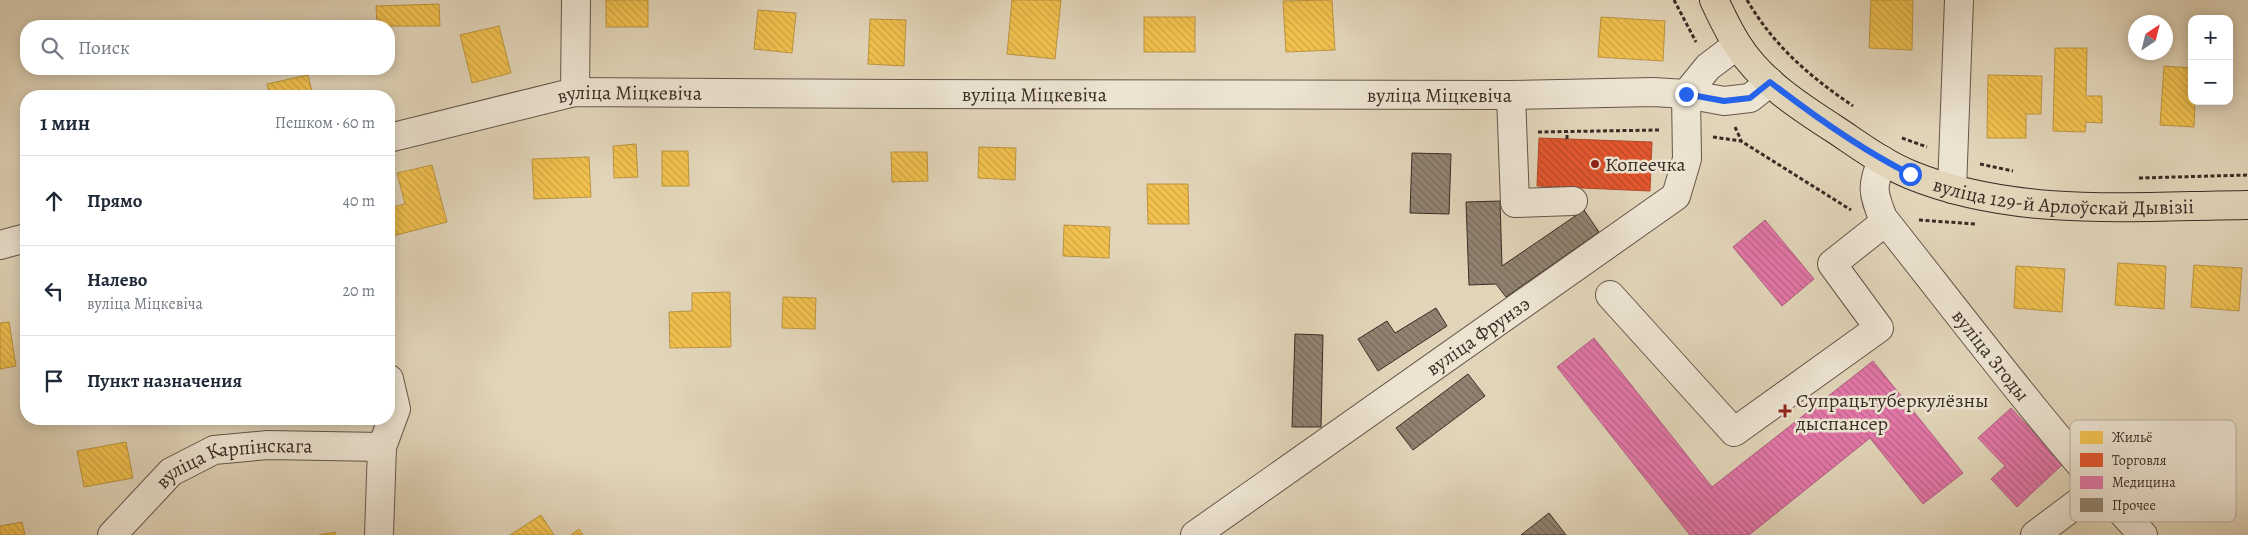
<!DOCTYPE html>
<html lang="ru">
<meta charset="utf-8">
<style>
body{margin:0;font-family:Alegreya,serif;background:#f6f6f7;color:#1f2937}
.controls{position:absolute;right:15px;top:15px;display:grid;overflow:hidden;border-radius:10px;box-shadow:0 2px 12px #0003}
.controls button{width:45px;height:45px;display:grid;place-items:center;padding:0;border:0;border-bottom:1px solid #e0e1e3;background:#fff;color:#1f2937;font:25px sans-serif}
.compass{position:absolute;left:2128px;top:15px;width:45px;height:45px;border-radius:50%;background:#fff;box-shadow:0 2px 12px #0003;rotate:35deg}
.stop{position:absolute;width:15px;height:15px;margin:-11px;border:4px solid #2563eb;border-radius:50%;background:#fff}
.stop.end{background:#2563eb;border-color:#fff;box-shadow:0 1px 5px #0008}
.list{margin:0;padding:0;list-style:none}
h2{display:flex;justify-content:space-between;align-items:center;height:65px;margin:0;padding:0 20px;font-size:21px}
h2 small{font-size:16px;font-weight:400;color:#747a83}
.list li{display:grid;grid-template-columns:32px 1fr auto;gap:15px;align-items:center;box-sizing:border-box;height:90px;padding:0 20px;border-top:1px solid #e0e1e3}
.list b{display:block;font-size:19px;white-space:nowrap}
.list p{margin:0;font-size:16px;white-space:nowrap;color:#747a83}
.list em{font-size:16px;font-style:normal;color:#747a83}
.icon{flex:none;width:28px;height:28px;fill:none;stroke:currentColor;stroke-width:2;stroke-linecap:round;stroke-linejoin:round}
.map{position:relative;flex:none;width:2248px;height:535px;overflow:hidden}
.search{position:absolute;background:#fff;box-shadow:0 2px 12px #0003;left:20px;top:20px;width:375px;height:55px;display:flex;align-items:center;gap:12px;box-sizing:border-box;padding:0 18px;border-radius:20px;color:#747a83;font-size:19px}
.panel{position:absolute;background:#fff;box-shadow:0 2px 12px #0003;left:20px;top:90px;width:375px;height:335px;border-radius:20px}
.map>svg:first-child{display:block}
.homes{fill:url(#homes-back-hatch);stroke:#bb9442}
.shops{fill:url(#shops-back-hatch);stroke:#b14a2b}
.health{fill:url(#health-back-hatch);stroke:#b06081}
.building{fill:url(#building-back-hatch);stroke:#3a2c25}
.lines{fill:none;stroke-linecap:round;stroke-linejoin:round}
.minor-casing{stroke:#64564a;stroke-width:30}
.major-casing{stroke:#3a2c25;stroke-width:30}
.path{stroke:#3a2c25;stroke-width:3;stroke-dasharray:4 2.5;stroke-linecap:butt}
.minor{stroke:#ece3d1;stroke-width:28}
.major{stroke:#e1d4b8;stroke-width:28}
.route{stroke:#2563eb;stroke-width:6}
.poi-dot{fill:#8f2418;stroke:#ece3d1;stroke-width:2}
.labels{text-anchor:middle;stroke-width:5;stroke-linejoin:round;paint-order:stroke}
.street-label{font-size:20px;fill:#3a2c25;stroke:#ece3d1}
.poi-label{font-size:20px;fill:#3a2c25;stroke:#ece3d1;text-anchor:start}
.key{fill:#ece3d1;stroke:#b7ac9d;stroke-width:1}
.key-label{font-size:14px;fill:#3a2c25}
</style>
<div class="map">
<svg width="2248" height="535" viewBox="0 0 2248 535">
<defs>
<pattern id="homes-back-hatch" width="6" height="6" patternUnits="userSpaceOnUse" patternTransform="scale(1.25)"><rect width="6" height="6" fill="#f2c14e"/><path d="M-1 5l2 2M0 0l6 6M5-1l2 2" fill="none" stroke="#d0a644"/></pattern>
<pattern id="shops-back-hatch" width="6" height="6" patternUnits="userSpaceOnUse" patternTransform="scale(1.25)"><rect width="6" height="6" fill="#e4572e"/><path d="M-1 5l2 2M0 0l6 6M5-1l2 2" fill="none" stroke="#ba4827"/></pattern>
<pattern id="health-back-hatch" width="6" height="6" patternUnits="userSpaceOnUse" patternTransform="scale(1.25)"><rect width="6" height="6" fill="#e377a8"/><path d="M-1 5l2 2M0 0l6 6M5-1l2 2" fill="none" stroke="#b96289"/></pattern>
<pattern id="building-back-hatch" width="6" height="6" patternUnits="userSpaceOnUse" patternTransform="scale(1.25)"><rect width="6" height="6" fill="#918371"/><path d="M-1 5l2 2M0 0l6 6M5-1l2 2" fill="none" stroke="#776b5d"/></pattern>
</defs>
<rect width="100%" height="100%" fill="#e1d4b8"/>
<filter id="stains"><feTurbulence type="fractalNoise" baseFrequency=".004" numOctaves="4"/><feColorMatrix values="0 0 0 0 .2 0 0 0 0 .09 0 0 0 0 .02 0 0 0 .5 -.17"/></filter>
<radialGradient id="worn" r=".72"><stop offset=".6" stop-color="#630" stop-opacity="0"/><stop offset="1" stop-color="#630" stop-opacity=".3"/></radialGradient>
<g class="homes">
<rect x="606" y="0" width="42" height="27"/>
<path d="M1012,0H1061L1055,59L1007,54Z"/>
<path d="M1332,0L1335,50L1286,52L1283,1Z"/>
<path d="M1871,0H1913L1912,50L1869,48Z"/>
<path d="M439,4L440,26H377L376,6Z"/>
<path d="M758,10L796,13L792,53L754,49Z"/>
<rect x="1144" y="17" width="51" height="35"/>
<path d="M1601,17L1665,21L1663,61L1598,57Z"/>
<path d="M870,19L906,20L904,66L868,64Z"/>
<path d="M499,26L511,73L472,83L460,35Z"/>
<path d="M2055,48H2087L2086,96H2102V123L2086,122L2085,132L2053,131Z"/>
<path d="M2164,66L2192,68V101H2195L2194,127L2160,125Z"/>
<path d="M308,75L313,96H270L267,84Z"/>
<path d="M1988,75L2042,76L2041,114H2026V138H1987Z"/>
<path d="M636,144L638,177L614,178L613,146Z"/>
<path d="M979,147L1016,148L1015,180L978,178Z"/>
<path d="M662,151H688L689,186H662Z"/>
<path d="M891,152H927L928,181L892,182Z"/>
<path d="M589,157L591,197L534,199L532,159Z"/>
<path d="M432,165L447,222L389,237V208L405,204L397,173Z"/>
<path d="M1147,184H1188L1189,224H1148Z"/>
<path d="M1064,225L1110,227L1109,258L1063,256Z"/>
<path d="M2118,263L2166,266L2164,309L2115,305Z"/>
<path d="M2194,265L2242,268L2239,311L2191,307Z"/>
<path d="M2016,266L2065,269L2062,312L2014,308Z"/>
<path d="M730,292L731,347L670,348L669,312L692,311V293Z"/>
<path d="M783,297L816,298L815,329L782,328Z"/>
<path d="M9,322L16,366L0,369V323Z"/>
<path d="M126,442L133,478L84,487L77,451Z"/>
<path d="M541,515L554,535H510Z"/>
<path d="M22,522L25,535H0V526Z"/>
<path d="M579,529L583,535H571Z"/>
<path d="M335,532L336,535H319Z"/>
</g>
<path class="shops" d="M1539,138L1652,142L1650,191L1537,186Z"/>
<g class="health">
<path d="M1765,220L1814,279L1782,306L1733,247Z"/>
<path d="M1594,338L1712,487L1873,361L1963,473L1923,504L1870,438L1749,535H1690L1557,367Z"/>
<path d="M2011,408L2063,464L2017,507L1991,479L2005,466L1978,438Z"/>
</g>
<g class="building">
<path d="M1412,153L1451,154L1449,214L1410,213Z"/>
<path d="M1500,201L1502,266L1584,210L1599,232L1506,297L1496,284L1469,285L1466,202Z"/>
<path d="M1436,308L1447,326L1378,371L1358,339L1387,321L1395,333Z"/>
<path d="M1295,334L1323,335L1321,427H1292Z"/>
<path d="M1468,374L1485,396L1413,450L1396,428Z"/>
<path d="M1549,513L1566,535H1521Z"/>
</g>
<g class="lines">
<defs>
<g id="minor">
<path d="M575,92L576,0"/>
<path d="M1686,94L1708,67L1737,45"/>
<path d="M1511,95L1515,203L1573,201"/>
<path id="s1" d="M389,138L575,92L901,94L1511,95L1653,92L1686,94L1724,101L1750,98L1770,82"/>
<path id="s2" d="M1882,160C1872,187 1872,191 1883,218C1968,325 2050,435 2143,535"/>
<path d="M1952,189L1959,0"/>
<path d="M0,245L26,238"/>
<path d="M1610,295L1734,432L1879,328L1832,264L1885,222"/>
<path id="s3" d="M112,535L171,472L214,450L268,445L382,447"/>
<path d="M379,535L382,447L396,409L389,379"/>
<path id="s4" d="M1195,535L1676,196L1687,159L1686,94"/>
<path d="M2035,535L2099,487"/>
</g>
<g id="major">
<path id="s5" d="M1714,0C1721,15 1728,30 1737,44C1760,81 1800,107 1836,130C1860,146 1884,164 1911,175C2017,218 2136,206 2248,205"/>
</g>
</defs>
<use href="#minor" class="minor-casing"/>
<use href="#major" class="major-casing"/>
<g class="path">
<path d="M1674,0L1696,42"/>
<path d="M1747,0C1774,46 1809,76 1853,106"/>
<path d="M1735,127L1741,140"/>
<path d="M1538,132L1660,130"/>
<path d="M1713,137L1741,141L1851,210"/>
<path d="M1902,138L1927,147"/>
<path d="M1567,139V132"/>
<path d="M1980,164L2013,171"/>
<path d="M2139,178L2248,175"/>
<path d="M1919,220L1975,224"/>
</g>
<use href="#minor" class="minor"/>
<use href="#major" class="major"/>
</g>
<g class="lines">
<path class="route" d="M1686,94L1724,101L1750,98L1770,82C1814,116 1860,149 1910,174"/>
</g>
<g class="poi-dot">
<circle cx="1595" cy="164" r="5"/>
<path d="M1782.5 403.5h5v5h5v5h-5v5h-5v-5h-5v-5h5z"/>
</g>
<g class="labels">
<g class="street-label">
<text dy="7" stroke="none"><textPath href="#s1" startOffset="651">вуліца Міцкевіча</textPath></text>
<text dy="7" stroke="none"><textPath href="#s1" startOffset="1056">вуліца Міцкевіча</textPath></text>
<text dy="7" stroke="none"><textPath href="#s1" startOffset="246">вуліца Міцкевіча</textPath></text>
<text dy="7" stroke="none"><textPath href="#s5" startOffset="425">вуліца 129-й Арлоўскай Дывізіі</textPath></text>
<text dy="7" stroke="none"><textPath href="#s4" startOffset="346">вуліца Фрунзэ</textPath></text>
<text dy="7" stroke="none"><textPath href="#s2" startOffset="235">вуліца Згоды</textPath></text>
<text dy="7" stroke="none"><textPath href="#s3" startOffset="151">вуліца Карпінскага</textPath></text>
</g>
<g class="poi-label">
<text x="1605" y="171">Копеечка</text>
<text x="1796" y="407">Супрацьтуберкулёзны<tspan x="1796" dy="23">дыспансер</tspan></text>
</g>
</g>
<rect x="2070" y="420" width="166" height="102" rx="8" class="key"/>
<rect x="2080" y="431" width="23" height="13" fill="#f2c14e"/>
<rect x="2080" y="453" width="23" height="14" fill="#e4572e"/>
<rect x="2080" y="476" width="23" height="13" fill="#e377a8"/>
<rect x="2080" y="498" width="23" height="14" fill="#918371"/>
<g class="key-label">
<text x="2112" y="442">Жильё</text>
<text x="2112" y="465">Торговля</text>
<text x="2112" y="487">Медицина</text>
<text x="2112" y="510">Прочее</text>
</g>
<rect width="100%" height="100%" filter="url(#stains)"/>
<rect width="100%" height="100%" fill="url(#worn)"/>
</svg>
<div class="controls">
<button>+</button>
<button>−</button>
</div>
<svg class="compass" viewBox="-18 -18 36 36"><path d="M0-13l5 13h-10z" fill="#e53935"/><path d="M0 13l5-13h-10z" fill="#747a83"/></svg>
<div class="stop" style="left:1910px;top:174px"></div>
<div class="stop end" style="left:1686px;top:94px"></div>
<div class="search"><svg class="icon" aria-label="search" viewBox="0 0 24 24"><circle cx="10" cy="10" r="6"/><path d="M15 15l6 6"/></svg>Поиск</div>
<section class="panel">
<h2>1 мин<small>Пешком · 60 m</small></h2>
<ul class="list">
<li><svg class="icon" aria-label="ahead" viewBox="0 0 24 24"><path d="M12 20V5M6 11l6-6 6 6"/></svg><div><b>Прямо</b></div><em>40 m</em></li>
<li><svg class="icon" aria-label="left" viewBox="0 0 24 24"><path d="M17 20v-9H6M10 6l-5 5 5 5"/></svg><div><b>Налево</b><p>вуліца Міцкевіча</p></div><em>20 m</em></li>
<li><svg class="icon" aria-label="arrive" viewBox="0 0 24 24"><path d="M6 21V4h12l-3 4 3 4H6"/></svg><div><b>Пункт назначения</b></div></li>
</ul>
</section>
</div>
